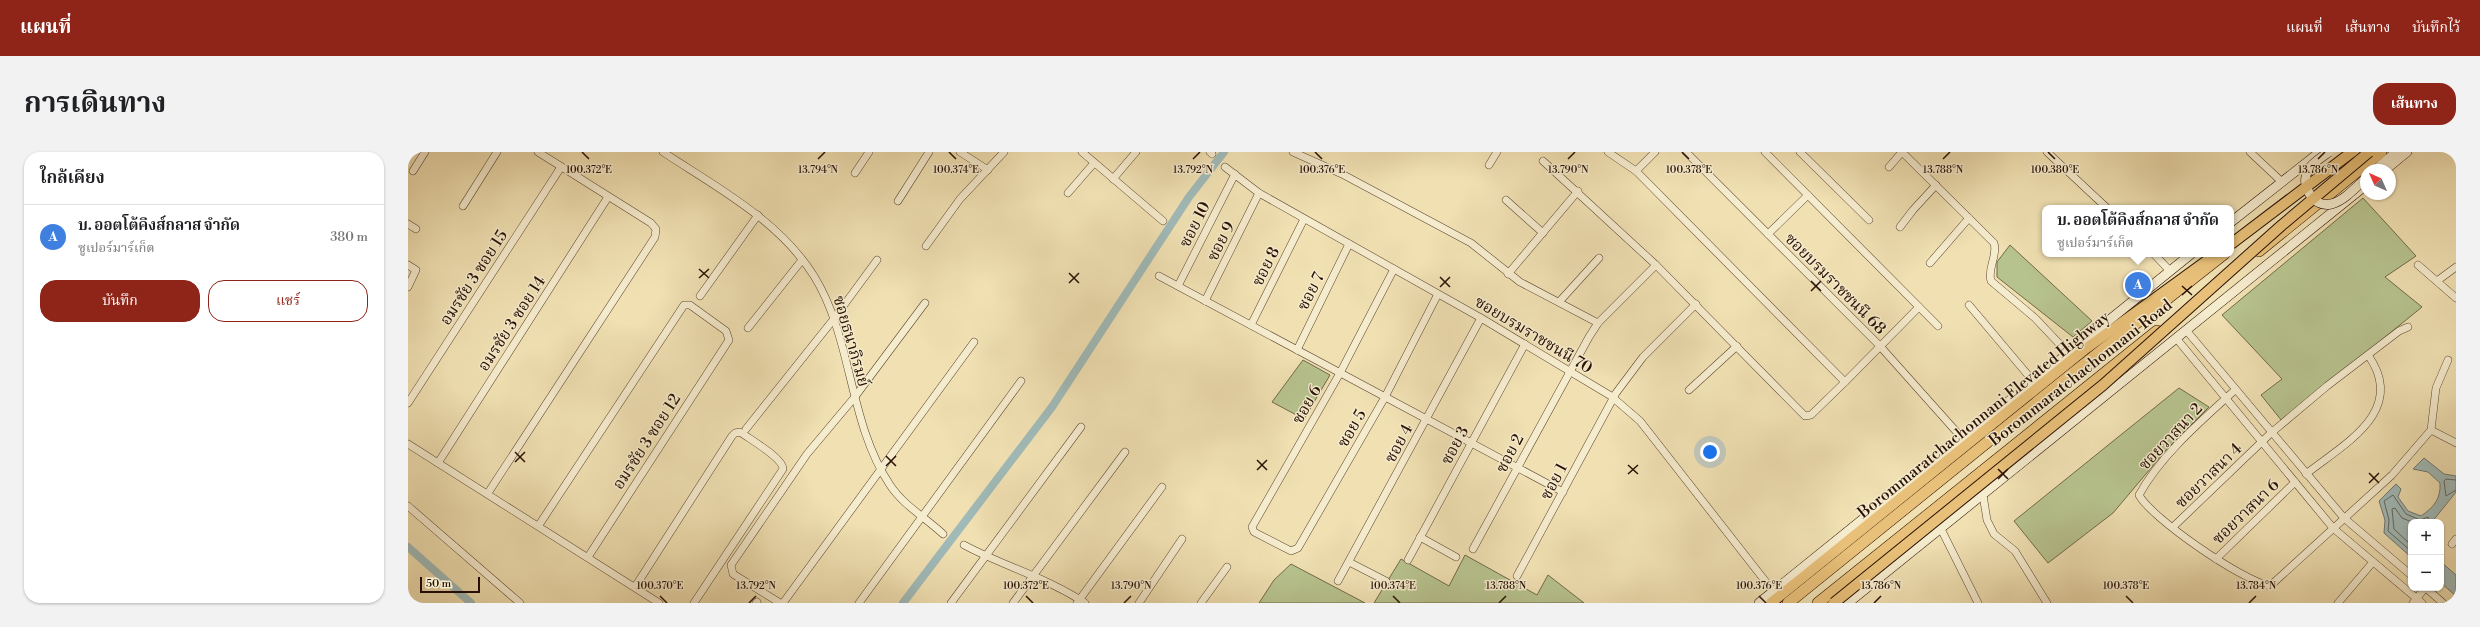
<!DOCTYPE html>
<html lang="th">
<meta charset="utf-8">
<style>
body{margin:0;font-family:"Libre Bodoni","Noto Serif Thai",serif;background:#f2f2f2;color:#202124}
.controls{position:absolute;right:12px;bottom:12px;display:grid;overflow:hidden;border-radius:8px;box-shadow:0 1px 3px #0004}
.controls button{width:36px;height:36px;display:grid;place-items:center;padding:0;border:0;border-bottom:1px solid #e0e0e0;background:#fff;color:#202124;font:20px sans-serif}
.compass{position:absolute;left:1952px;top:12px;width:36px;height:36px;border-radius:50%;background:#fff;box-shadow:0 1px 3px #0004;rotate:315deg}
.scale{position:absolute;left:12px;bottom:10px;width:60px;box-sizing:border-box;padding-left:4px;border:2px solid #281004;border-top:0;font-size:11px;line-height:14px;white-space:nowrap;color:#281004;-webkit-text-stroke:3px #f5ebcd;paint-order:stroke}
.you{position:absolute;left:1302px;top:300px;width:14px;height:14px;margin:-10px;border:3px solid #fff;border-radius:50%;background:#1a73e8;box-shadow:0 0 0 6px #1a73e833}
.badge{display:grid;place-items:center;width:26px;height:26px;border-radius:50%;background:#8f2418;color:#fff;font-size:13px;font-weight:700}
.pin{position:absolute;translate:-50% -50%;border:2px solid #fff;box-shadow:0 1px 4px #0006}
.popup{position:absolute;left:1634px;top:53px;width:192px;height:52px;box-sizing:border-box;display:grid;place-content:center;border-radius:8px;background:#fff;filter:drop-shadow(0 1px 3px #0005);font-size:13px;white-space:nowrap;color:#757577}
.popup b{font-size:15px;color:#202124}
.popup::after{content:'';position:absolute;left:50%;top:100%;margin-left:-8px;border:8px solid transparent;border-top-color:#fff}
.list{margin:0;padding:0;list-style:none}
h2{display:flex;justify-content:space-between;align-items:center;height:52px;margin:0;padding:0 16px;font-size:17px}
h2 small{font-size:13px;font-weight:400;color:#757577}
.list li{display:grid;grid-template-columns:26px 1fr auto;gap:12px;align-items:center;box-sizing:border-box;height:64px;padding:0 16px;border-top:1px solid #e0e0e0}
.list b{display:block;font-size:15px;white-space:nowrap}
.list p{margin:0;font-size:13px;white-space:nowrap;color:#757577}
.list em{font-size:13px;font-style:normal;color:#757577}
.actions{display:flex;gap:8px;padding:12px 16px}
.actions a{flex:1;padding:9px 0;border:1px solid #8f2418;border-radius:16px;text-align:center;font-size:14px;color:#8f2418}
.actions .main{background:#8f2418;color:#fff}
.map{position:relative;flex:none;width:2048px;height:451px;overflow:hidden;border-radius:16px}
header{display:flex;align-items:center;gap:24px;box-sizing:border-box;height:56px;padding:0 20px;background:#8f2418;color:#fff}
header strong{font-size:19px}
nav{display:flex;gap:22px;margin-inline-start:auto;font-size:14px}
.intro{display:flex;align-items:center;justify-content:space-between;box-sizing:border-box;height:96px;padding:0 24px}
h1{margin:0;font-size:28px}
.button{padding:10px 18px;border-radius:16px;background:#8f2418;color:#fff;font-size:14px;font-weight:700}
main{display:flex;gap:24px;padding:0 24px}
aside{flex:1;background:#fff;border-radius:16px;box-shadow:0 1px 3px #0004}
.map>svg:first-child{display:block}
.green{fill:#b7c38e;stroke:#706a49}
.water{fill:#a0bab8;stroke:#707670}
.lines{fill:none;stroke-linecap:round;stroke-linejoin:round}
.shore{stroke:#64655e;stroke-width:1}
.canal{stroke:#a0bab8;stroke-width:8}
.minor-casing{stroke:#5a4430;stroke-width:8}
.secondary-casing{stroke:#281004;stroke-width:10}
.primary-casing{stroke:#281004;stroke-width:12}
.trunk-casing{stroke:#281004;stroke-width:12}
.minor{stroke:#f5ebcd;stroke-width:7}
.secondary{stroke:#f5ebcd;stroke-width:9}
.primary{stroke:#e8c079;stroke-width:10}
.trunk{stroke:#e8c079;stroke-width:11}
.secondary-bridge-casing{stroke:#281004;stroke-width:10;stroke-linecap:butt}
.primary-bridge-casing{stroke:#281004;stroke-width:12;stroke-linecap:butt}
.secondary-bridge{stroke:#f5ebcd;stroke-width:9}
.primary-bridge{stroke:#e8c079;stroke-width:10}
.ticks{fill:none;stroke:#281004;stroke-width:1.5}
.labels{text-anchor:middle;stroke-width:3;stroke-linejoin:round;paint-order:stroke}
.street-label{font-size:16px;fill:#281004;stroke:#f5ebcd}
.ticks-label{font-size:10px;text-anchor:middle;fill:#281004;stroke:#f5ebcd;stroke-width:3;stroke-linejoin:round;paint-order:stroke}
</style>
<header>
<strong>แผนที่</strong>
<nav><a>แผนที่</a><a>เส้นทาง</a><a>บันทึกไว้</a></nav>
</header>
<div class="intro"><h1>การเดินทาง</h1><a class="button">เส้นทาง</a></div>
<main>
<aside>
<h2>ใกล้เคียง<small></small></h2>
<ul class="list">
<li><span class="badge" style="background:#3f7fe0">A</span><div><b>บ. ออตโต้คิงส์กลาส จำกัด</b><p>ซูเปอร์มาร์เก็ต</p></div><em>380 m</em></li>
</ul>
<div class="actions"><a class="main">บันทึก</a><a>แชร์</a></div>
</aside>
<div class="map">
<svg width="2048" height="451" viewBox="0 0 2048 451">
<rect width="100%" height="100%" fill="#f0e0b2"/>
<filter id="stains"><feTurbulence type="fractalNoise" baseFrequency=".005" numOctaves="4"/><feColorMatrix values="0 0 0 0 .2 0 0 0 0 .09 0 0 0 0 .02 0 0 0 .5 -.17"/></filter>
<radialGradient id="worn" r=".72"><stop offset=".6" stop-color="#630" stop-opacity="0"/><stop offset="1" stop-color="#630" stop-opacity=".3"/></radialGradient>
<g class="green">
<path d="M1955,46L2008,104L1977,125L2014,155L1874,269L1853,243L1874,227L1814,163Z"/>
<path d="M1602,93L1684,169L1665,185L1589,125V110Z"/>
<path d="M895,208L922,223L896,267L864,250Z"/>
<path d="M1771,236L1801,255L1759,297L1705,361L1640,411L1606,369Z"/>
<path d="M1057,403L1129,443L1140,423L1176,451H966L993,407L1041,434Z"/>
<path d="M883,412L957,451H851L866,428Z"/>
</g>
<g class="water">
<path d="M2016,306L2036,322L2048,324V340L2024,370H2003V405L1976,381L1977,368L1971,349L1988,332L1993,337L1990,345L2000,359L2013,364C2026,355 2033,347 2032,331L2020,320L2005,317Z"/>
<path d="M2033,410L2048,423V444L2033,431Z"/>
</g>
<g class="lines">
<g class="shore">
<path d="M2048,328L2038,327L2036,329L2038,344L2048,338"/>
<path d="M2003,393L1986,377L1984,357L1987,356L1994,366L2004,370"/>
<path d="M2003,399L1980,379L1981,368L1976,349L1985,343L1998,362L2012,368L2020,365L2021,370"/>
</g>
<g class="canal">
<path d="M0,395L63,451"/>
<path d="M495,451L644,255L781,45L816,0"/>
</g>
<defs>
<g id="minor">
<path d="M255,0C308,35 371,68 406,124C445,187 440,270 482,333C495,353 518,366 535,382"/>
<path d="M552,0L580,18"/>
<path d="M674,0L755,69"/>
<path d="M802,0L804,2"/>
<path d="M885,0L934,22L1063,91L1112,130L1190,171"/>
<path d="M1200,0L1228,19L1437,230L1511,155"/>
<path d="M1278,0L1471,193L1554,286"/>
<path d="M1357,0L1530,174"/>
<path d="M1392,0L1461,68"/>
<path d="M1494,0L1586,91C1590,104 1579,116 1583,129L1627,166L1660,201"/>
<path d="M1639,0L1699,56"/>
<path d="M1842,0L1874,30"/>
<path d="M1135,9L1248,113L1394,261L1397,264L1403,263L1437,230"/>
<path d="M1081,13L1089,0"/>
<path d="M817,15L851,41L1073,166L1203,244L1232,269L1365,439"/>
<path d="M1481,15L1494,0"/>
<path d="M5,19L17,0"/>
<path d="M1228,19L1247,0"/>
<path d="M447,21L461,0"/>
<path d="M705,27L728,0"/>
<path d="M660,41L686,11"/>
<path d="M1098,48L1135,81"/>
<path d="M490,49L521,0"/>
<path d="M55,54L89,0"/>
<path d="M0,72L8,77"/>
<path d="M1492,75L1505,58L1528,33"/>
<path d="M1360,82L1400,43"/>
<path d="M518,94L552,47L596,0"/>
<path d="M1746,102L1762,119"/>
<path d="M1522,111L1561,66"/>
<path d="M0,113L8,118L0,135"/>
<path d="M2010,113L2048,146"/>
<path d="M986,117L932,221L844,375L846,380L883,399L890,396L977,245L1030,142"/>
<path d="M1100,122L1170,39"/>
<path d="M751,124L1155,340"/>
<path d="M2029,129L2048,115"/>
<path d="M770,134L827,22"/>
<path d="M292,144L350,63"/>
<path d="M797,149L851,41"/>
<path d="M1151,150L1191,106"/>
<path d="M1561,153L1625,229"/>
<path d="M843,173L896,67"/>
<path d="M340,176L394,108"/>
<path d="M1778,178L1936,366L2003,423"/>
<path d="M1768,186L1925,376L2014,451"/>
<path d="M889,198L941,92"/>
<path d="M1281,238L1329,194"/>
<path d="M1827,238C1793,269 1753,303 1731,343C1744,367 1835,429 1862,434L1984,323L2023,278L2028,236L2040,208"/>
<path d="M0,251L153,15"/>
<path d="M338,277L425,168L469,108"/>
<path d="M2023,278L2048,291"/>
<path d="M0,292L251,451"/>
<path d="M30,311L200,45"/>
<path d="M1898,322C1936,292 2000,259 1960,203"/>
<path d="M80,341L247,85L248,77L243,71L130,0"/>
<path d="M1575,343L1579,368L1586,382L1607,399L1639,451"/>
<path d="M0,354L112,451"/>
<path d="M131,373L276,153H282L318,179L321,188L180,405"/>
<path d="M1765,375L1863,281L1919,234L1991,179L2000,175"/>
<path d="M1533,377L1570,451"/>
<path d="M1012,385L1048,405"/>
<path d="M2044,392L2048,387"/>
<path d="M556,393C595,414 640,426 677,451"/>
<path d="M1065,397L1181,185L1190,171L1248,113"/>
<path d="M1808,407L1887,330"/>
<path d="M1000,408L1117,192"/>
<path d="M941,410L978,429"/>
<path d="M1109,424L1208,241L1235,205L1288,152"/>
<path d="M930,429L1073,166"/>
<path d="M227,435L324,284L327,281L332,280C343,288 375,306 375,317L286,451"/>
<path d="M2018,436L2035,451"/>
<path d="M348,451L349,450"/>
<path d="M372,451L325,422L323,413L399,302L446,246L517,151"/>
<path d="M375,451L566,190"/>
<path d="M451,451L613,229"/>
<path d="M543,451L673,275"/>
<path d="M605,451L717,300"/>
<path d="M669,451L754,335"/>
<path d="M731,451L774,387"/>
<path d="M793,451L819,415"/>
<path d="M1930,451L1965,410"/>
<path d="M2005,451L2017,436"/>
</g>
<g id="secondary">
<path d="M1967,18L1988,0"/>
<path d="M1977,18L1999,0"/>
<path d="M1823,70L1912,0"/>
<path d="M1351,451L1783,102"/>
<path d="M1440,451L1958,33"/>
</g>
<path id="primary" d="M1363,451L1676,198L1804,105"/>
<g id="trunk">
<path d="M1851,99L1973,0"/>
<path d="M1380,451L1665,221L1816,102"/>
<path d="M1410,451L1749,179"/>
</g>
</defs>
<use href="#minor" class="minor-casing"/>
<use href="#secondary" class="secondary-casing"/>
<use href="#primary" class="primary-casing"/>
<use href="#trunk" class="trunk-casing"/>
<use href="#minor" class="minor"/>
<use href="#secondary" class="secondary"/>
<use href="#primary" class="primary"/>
<use href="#trunk" class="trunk"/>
<defs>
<path id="secondary-bridge" d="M1921,0C1914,5 1904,11 1900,18C1892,33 1905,56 1923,52C1936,49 1948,35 1958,26"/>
<g id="primary-bridge">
<path d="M1823,92L1944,0"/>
<path d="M1426,451L1695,233L1874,73L1961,0"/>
</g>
</defs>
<use href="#secondary-bridge" class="secondary-bridge-casing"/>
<use href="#primary-bridge" class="primary-bridge-casing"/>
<use href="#secondary-bridge" class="secondary-bridge"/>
<use href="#primary-bridge" class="primary-bridge"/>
</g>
<path class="ticks" d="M174,0L181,7M541,0L548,7M907,0L914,7M1274,0L1281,7M1640,0L1647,7M410,7L417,0M785,7L792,0M1160,7L1167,0M1535,7L1542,0M1910,7L1917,0M291,117L301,126M661,121L671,131M1032,125L1042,135M291,126L301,117M1403,129L1413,139M661,131L671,121M1774,134L1784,143M1032,135L1042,125M1403,139L1413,129M1774,143L1784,134M107,300L117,310M478,304L488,314M849,308L859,318M107,310L117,300M1220,313L1230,322M478,314L488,304M1590,317L1600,327M849,318L859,308M1961,321L1971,331M1220,322L1230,313M1590,327L1600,317M1961,331L1971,321M252,444L259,451M618,444L625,451M985,444L992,451M1351,444L1358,451M1718,444L1725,451M341,451L348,444M716,451L723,444M1091,451L1098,444M1466,451L1473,444M1841,451L1848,444"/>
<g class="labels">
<g class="street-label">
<text transform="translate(786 72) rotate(-63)" y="6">ซอย 10</text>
<text transform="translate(812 89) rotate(-63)" y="6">ซอย 9</text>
<text transform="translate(857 114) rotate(-63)" y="6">ซอย 8</text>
<text transform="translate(65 125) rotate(-57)" y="6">อมรชัย 3 ซอย 15</text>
<text transform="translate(1428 131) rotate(45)" y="6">ซอยบรมราชชนนี 68</text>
<text transform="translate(902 139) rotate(-63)" y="6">ซอย 7</text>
<text transform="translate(103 171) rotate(-57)" y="6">อมรชัย 3 ซอย 14</text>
<text transform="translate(1126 182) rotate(31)" y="6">ซอยบรมราชชนนี 70</text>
<text transform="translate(444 189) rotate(74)" y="6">ซอยธนาภิรมย์</text>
<text transform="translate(1672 220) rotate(-38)" y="6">Borommaratchachonnani Road</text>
<text transform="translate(898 252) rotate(-60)" y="6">ซอย 6</text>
<text transform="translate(1575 262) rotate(-39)" y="6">Borommaratchachonnani Elevated Highway</text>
<text transform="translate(943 276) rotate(-60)" y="6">ซอย 5</text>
<text transform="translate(1762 284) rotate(-47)" y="6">ซอยวาสนา 2</text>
<text transform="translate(238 289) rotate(-57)" y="6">อมรชัย 3 ซอย 12</text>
<text transform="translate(990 291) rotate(-62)" y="6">ซอย 4</text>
<text transform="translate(1046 293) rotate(-62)" y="6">ซอย 3</text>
<text transform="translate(1101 301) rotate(-62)" y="6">ซอย 2</text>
<text transform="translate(1800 323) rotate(-44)" y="6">ซอยวาสนา 4</text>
<text transform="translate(1145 329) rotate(-62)" y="6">ซอย 1</text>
<text transform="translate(1837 359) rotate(-44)" y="6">ซอยวาสนา 6</text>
</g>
</g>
<g class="ticks-label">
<text x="181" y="21">100.372°E</text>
<text x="410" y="21">13.794°N</text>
<text x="548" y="21">100.374°E</text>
<text x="785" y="21">13.792°N</text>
<text x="914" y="21">100.376°E</text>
<text x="1160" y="21">13.790°N</text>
<text x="1281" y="21">100.378°E</text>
<text x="1535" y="21">13.788°N</text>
<text x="1647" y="21">100.380°E</text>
<text x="1910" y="21">13.786°N</text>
<text x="252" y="437">100.370°E</text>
<text x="348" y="437">13.792°N</text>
<text x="618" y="437">100.372°E</text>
<text x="723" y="437">13.790°N</text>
<text x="985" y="437">100.374°E</text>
<text x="1098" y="437">13.788°N</text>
<text x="1351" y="437">100.376°E</text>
<text x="1473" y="437">13.786°N</text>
<text x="1718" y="437">100.378°E</text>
<text x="1848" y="437">13.784°N</text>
</g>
<rect width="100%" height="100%" filter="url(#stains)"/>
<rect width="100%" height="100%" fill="url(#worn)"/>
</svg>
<div class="controls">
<button>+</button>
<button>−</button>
</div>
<svg class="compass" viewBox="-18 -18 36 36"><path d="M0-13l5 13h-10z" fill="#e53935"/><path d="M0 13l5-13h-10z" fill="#757577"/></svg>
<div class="scale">50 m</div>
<div class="you"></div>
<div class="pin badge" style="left:1730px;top:133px;background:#3f7fe0">A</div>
<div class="popup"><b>บ. ออตโต้คิงส์กลาส จำกัด</b>ซูเปอร์มาร์เก็ต</div>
</div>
</main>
